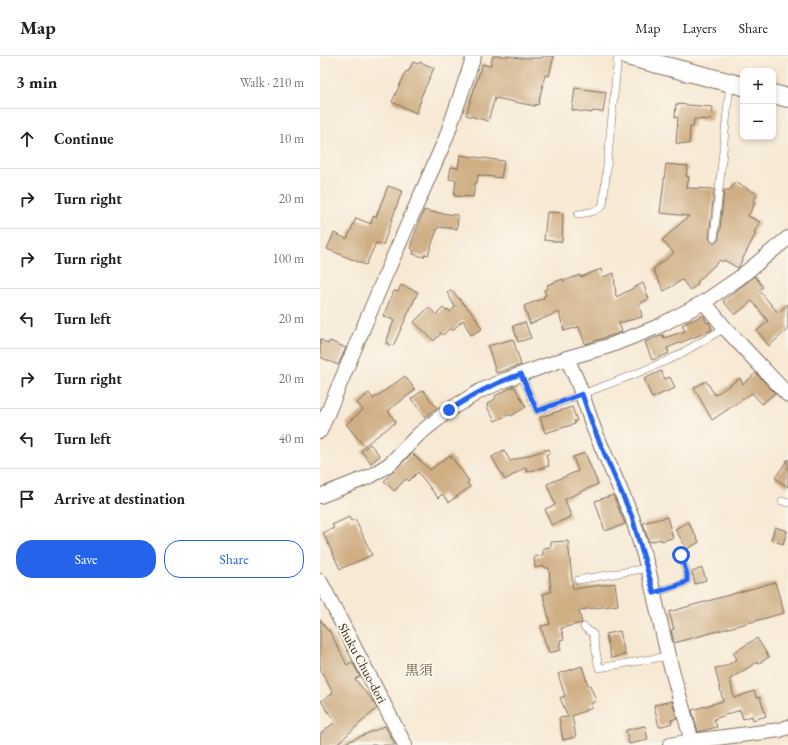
<!DOCTYPE html>
<meta charset="utf-8">
<style>
body{margin:0;font-family:"EB Garamond","Noto Serif JP",serif;background:#f2f2f2;color:#202124}
.controls{position:absolute;right:12px;top:12px;display:grid;overflow:hidden;border-radius:8px;box-shadow:0 2px 6px #0003}
.controls button{width:36px;height:36px;display:grid;place-items:center;padding:0;border:0;border-bottom:1px solid #e0e0e0;background:#fff;color:#202124;font:20px sans-serif}
.stop{position:absolute;width:12px;height:12px;margin:-9px;border:3px solid #2563eb;border-radius:50%;background:#fff}
.stop.end{background:#2563eb;border-color:#fff;box-shadow:0 1px 4px #0008}
.list{margin:0;padding:0;list-style:none}
h2{display:flex;justify-content:space-between;align-items:center;height:52px;margin:0;padding:0 16px;font-size:17px}
h2 small{font-size:13px;font-weight:400;color:#757577}
.list li{display:grid;grid-template-columns:26px 1fr auto;gap:12px;align-items:center;box-sizing:border-box;height:60px;padding:0 16px;border-top:1px solid #e0e0e0}
.list b{display:block;font-size:15px;white-space:nowrap}
.list em{font-size:13px;font-style:normal;color:#757577}
.actions{display:flex;gap:8px;padding:12px 16px}
.actions a{flex:1;padding:9px 0;border:1px solid #2563eb;border-radius:16px;text-align:center;font-size:14px;color:#2563eb}
.actions .main{background:#2563eb;color:#fff}
.icon{flex:none;width:22px;height:22px;fill:none;stroke:currentColor;stroke-width:2;stroke-linecap:round;stroke-linejoin:round}
.map{position:relative;flex:none;width:468px;height:689px;overflow:hidden}
header{display:flex;align-items:center;gap:24px;box-sizing:border-box;height:56px;padding:0 20px;background:#fff;border-bottom:1px solid #e0e0e0}
header strong{font-size:19px}
nav{display:flex;gap:22px;margin-inline-start:auto;font-size:14px}
main{display:flex}
aside{flex:1;background:#fff}
.map>svg:first-child{display:block}
.building{fill:#cfae84}
.lines{fill:none;stroke-linecap:round;stroke-linejoin:round}
.service-casing{stroke:#7d6d5e;stroke-width:8}
.minor-casing{stroke:#7d6d5e;stroke-width:16}
.tertiary-casing{stroke:#7d6d5e;stroke-width:20}
.service{stroke:#fff;stroke-width:7}
.minor{stroke:#fff;stroke-width:14}
.tertiary{stroke:#fff;stroke-width:18}
.route{stroke:#2563eb;stroke-width:5}
.labels{text-anchor:middle;stroke-width:4;stroke-linejoin:round;paint-order:stroke}
.street-label{font-size:13px;fill:#3b2a1e;stroke:#fbf7ec}
.neighbourhood-label{font-size:14px;fill:#6f5842;stroke:#fbf7ec}
</style>
<header>
<strong>Map</strong>
<nav><a>Map</a><a>Layers</a><a>Share</a></nav>
</header>
<main>
<aside>
<h2>3 min<small>Walk · 210 m</small></h2>
<ul class="list">
<li><svg class="icon" aria-label="ahead" viewBox="0 0 24 24"><path d="M12 20V5M6 11l6-6 6 6"/></svg><div><b>Continue</b></div><em>10 m</em></li>
<li><svg class="icon" aria-label="right" viewBox="0 0 24 24"><path d="M7 20v-9h11M14 6l5 5-5 5"/></svg><div><b>Turn right</b></div><em>20 m</em></li>
<li><svg class="icon" aria-label="right" viewBox="0 0 24 24"><path d="M7 20v-9h11M14 6l5 5-5 5"/></svg><div><b>Turn right</b></div><em>100 m</em></li>
<li><svg class="icon" aria-label="left" viewBox="0 0 24 24"><path d="M17 20v-9H6M10 6l-5 5 5 5"/></svg><div><b>Turn left</b></div><em>20 m</em></li>
<li><svg class="icon" aria-label="right" viewBox="0 0 24 24"><path d="M7 20v-9h11M14 6l5 5-5 5"/></svg><div><b>Turn right</b></div><em>20 m</em></li>
<li><svg class="icon" aria-label="left" viewBox="0 0 24 24"><path d="M17 20v-9H6M10 6l-5 5 5 5"/></svg><div><b>Turn left</b></div><em>40 m</em></li>
<li><svg class="icon" aria-label="arrive" viewBox="0 0 24 24"><path d="M6 21V4h12l-3 4 3 4H6"/></svg><div><b>Arrive at destination</b></div></li>
</ul>
<div class="actions"><a class="main">Save</a><a>Share</a></div>
</aside>
<div class="map">
<svg width="468" height="689" viewBox="0 0 468 689">
<rect width="100%" height="100%" fill="#fbf7ec"/>
<filter id="ink" filterUnits="userSpaceOnUse"><feTurbulence type="fractalNoise" baseFrequency=".025" numOctaves="2"/><feDisplacementMap in="SourceGraphic" scale="8" xChannelSelector="R" yChannelSelector="G"/><feConvolveMatrix kernelMatrix="1 2 1 2 8 2 1 2 1" color-interpolation-filters="sRGB"/></filter>
<filter id="wash" filterUnits="userSpaceOnUse"><feTurbulence type="fractalNoise" baseFrequency=".012" numOctaves="4" result="noise"/><feDisplacementMap in="SourceGraphic" scale="16" xChannelSelector="R" yChannelSelector="G"/><feGaussianBlur stdDeviation="0.9" result="paint"/><feColorMatrix in="noise" values="0 0 0 0 0 0 0 0 0 0 0 0 0 0 0 0 0 1.4 0 .05"/><feComposite in="paint" operator="in"/></filter>
<g filter="url(#wash)">
<rect width="100%" height="100%" fill="#f7e9d4"/>
<g id="blocks">
<g class="building">
<path d="M173,0H189L199,2H222L223,0H234L229,20L225,19L218,49L215,48V50L175,42L168,65L146,59L162,8L170,10Z"/>
<path d="M93,6L98,8L100,6L114,12L100,43L101,44L96,57L72,46L86,15L88,16Z"/>
<path d="M255,32L286,36L283,56L272,55V57L252,54Z"/>
<path d="M356,48L393,51L391,64L374,63L373,71H370L369,88L356,87L358,62L355,61Z"/>
<path d="M140,99L184,105L181,122L158,119L157,127H155L153,141L134,140L136,124L129,123L131,111L138,112Z"/>
<path d="M346,108L368,110L366,120L369,121L367,132L394,133L389,181L390,184L393,187L396,186L399,183L404,134H410L415,126L437,138L433,146L435,147L428,160L440,166L434,176L436,177L418,212L404,204L403,206L400,204L377,226L378,228L370,234L362,224L344,235L333,213L354,197L342,184L369,160L340,157Z"/>
<path d="M68,130L82,135L63,189L56,187L46,209L7,193L14,177L27,183L36,162L51,168L53,160L56,161Z"/>
<path d="M104,154L110,156L138,159L137,173L118,171L108,199L105,198L104,201L93,198L94,195L91,192L93,188H91Z"/>
<path d="M227,156L243,157L242,186L224,184Z"/>
<path d="M281,213L283,221L294,217L296,241L323,227L329,243L319,248L322,261L299,267L302,276L265,288L259,271L244,275L239,256L210,268L204,250L224,242L223,241L226,239L224,234L228,232L227,229L243,223L244,225L260,219L261,221Z"/>
<path d="M435,220L443,231L439,234L458,257L468,248V273L449,290L437,275L448,265L432,245L415,259L403,245Z"/>
<path d="M81,229L98,236L73,290L66,287L74,264L63,260L74,235L78,236Z"/>
<path d="M131,234L154,259L162,273L151,279L143,264L132,275L130,272L123,279L121,277L114,285L94,266L109,251L116,259L123,252L126,255L128,253L130,256L135,251L127,236Z"/>
<path d="M383,259L387,267L389,266L392,274L347,292L349,297L332,304L325,286L343,279L344,282L365,275L362,269Z"/>
<path d="M205,266L211,282L198,286L193,270Z"/>
<path d="M0,283L8,288L10,285L26,292L18,309L0,301Z"/>
<path d="M193,283L201,309L176,317L168,290Z"/>
<path d="M341,315L345,323L350,321L355,332L332,342L324,323Z"/>
<path d="M436,317L455,337L442,348L432,337L392,364L374,332L386,325L395,339L420,322L423,328Z"/>
<path d="M85,320L95,334L68,355L76,366L44,390L26,368L43,354L37,347L49,337L53,343Z"/>
<path d="M194,330L206,351L191,360L190,358L175,365L167,351H168L167,348L176,342L175,340Z"/>
<path d="M103,334L117,352L105,361L91,343Z"/>
<path d="M252,351L257,365H254L255,368L225,377L220,361Z"/>
<path d="M50,388L60,400L51,407L41,395Z"/>
<path d="M229,393L230,397L226,399L229,410L207,416L206,411L185,424L172,401L184,394L190,405Z"/>
<path d="M92,397L110,414L130,399L149,425L147,427L150,431L129,446L122,438L118,442L98,416L89,425L86,423L74,435L64,425Z"/>
<path d="M265,397L278,428L245,443L251,461L231,469L225,453L235,449L227,428L258,415L253,401Z"/>
<path d="M468,403V431L455,422Z"/>
<path d="M293,439L305,468L285,475L275,445Z"/>
<path d="M29,461L31,465L35,463L52,499L20,513L3,477L14,472L12,469Z"/>
<path d="M347,461L353,482L341,485V483L329,486L323,467Z"/>
<path d="M368,466L379,486L367,493L355,473Z"/>
<path d="M455,471L467,475L463,488L451,484Z"/>
<path d="M248,485L253,533L295,527L298,549L259,554L262,567L241,572L244,583L240,584L241,588H239L241,594L229,597L227,590H226L221,570L230,568L223,538L231,536L229,512H225L224,510L215,512L214,501L223,499V492L231,491V486Z"/>
<path d="M382,512L386,524L375,528L372,516Z"/>
<path d="M455,526L464,557L354,587L351,574L354,573L349,556Z"/>
<path d="M0,563L8,575L9,574L27,609L32,606L40,620L35,623L52,644L57,652L16,689H0V678L15,666L1,645L13,637L0,613Z"/>
<path d="M300,575L305,599L291,602L286,578Z"/>
<path d="M437,582L449,601L438,608L437,606L410,623L414,642L434,635L437,642L440,641L446,660L433,664L432,660L423,663L420,654L394,663L397,671L378,676L372,654L403,645L395,612L406,610L417,603L413,597Z"/>
<path d="M262,610L268,629H270L276,645L270,648L272,652L252,660L256,681L243,684L239,662L248,661L240,642L245,640L238,618Z"/>
<path d="M352,645L357,662L351,664L352,667L339,671L334,649Z"/>
<path d="M65,670L75,689H20Z"/>
<path d="M325,670L328,684L309,688L306,674Z"/>
</g>
</g>
</g>
<g filter="url(#ink)">
<use href="#blocks" fill-opacity="0" stroke="#7d6d5e" stroke-width="1"/>
<g class="lines">
<defs>
<g id="service">
<path d="M258,158C267,157 277,156 283,149L298,0"/>
<path d="M394,182L410,27"/>
<path d="M201,318L217,355L313,319L355,301L405,272"/>
<path d="M462,445L468,447"/>
<path d="M258,524L328,512"/>
<path d="M334,537L362,528L367,525V518L361,499"/>
<path d="M264,571L273,578L279,612L348,600"/>
</g>
<g id="minor">
<path d="M384,246L405,272L468,339"/>
<path d="M247,302L258,327L274,373L312,461L328,512L348,600L373,689"/>
<path d="M0,375L65,220L126,82L154,0"/>
<path d="M0,440L51,420L71,407L98,379L129,354L160,335L185,324L247,302L289,290L337,271L384,246L419,222L468,182"/>
<path d="M0,525L85,689"/>
<path d="M350,689L372,685L460,674L468,671"/>
</g>
<g id="tertiary">
<path d="M307,0L423,30"/>
<path d="M453,38L468,42"/>
</g>
</defs>
<use href="#service" class="service-casing"/>
<use href="#minor" class="minor-casing"/>
<use href="#tertiary" class="tertiary-casing"/>
<use href="#service" class="service"/>
<use href="#minor" class="minor"/>
<use href="#tertiary" class="tertiary"/>
</g>
</g>
<g class="lines" filter="url(#ink)">
<path class="route" d="M129,354C153,339 174,327 201,318L217,355L262,338L274,373L312,461L334,537L362,528L367,525V518L361,499"/>
</g>
<g class="labels">
<g class="street-label">
<text transform="translate(43 607) rotate(62)" y="5">Shuku Chuo-dori</text>
</g>
<g class="neighbourhood-label">
<text x="99" y="619">黒須</text>
</g>
</g>
</svg>
<div class="controls">
<button>+</button>
<button>−</button>
</div>
<div class="stop" style="left:361px;top:499px"></div>
<div class="stop end" style="left:129px;top:354px"></div>
</div>
</main>
